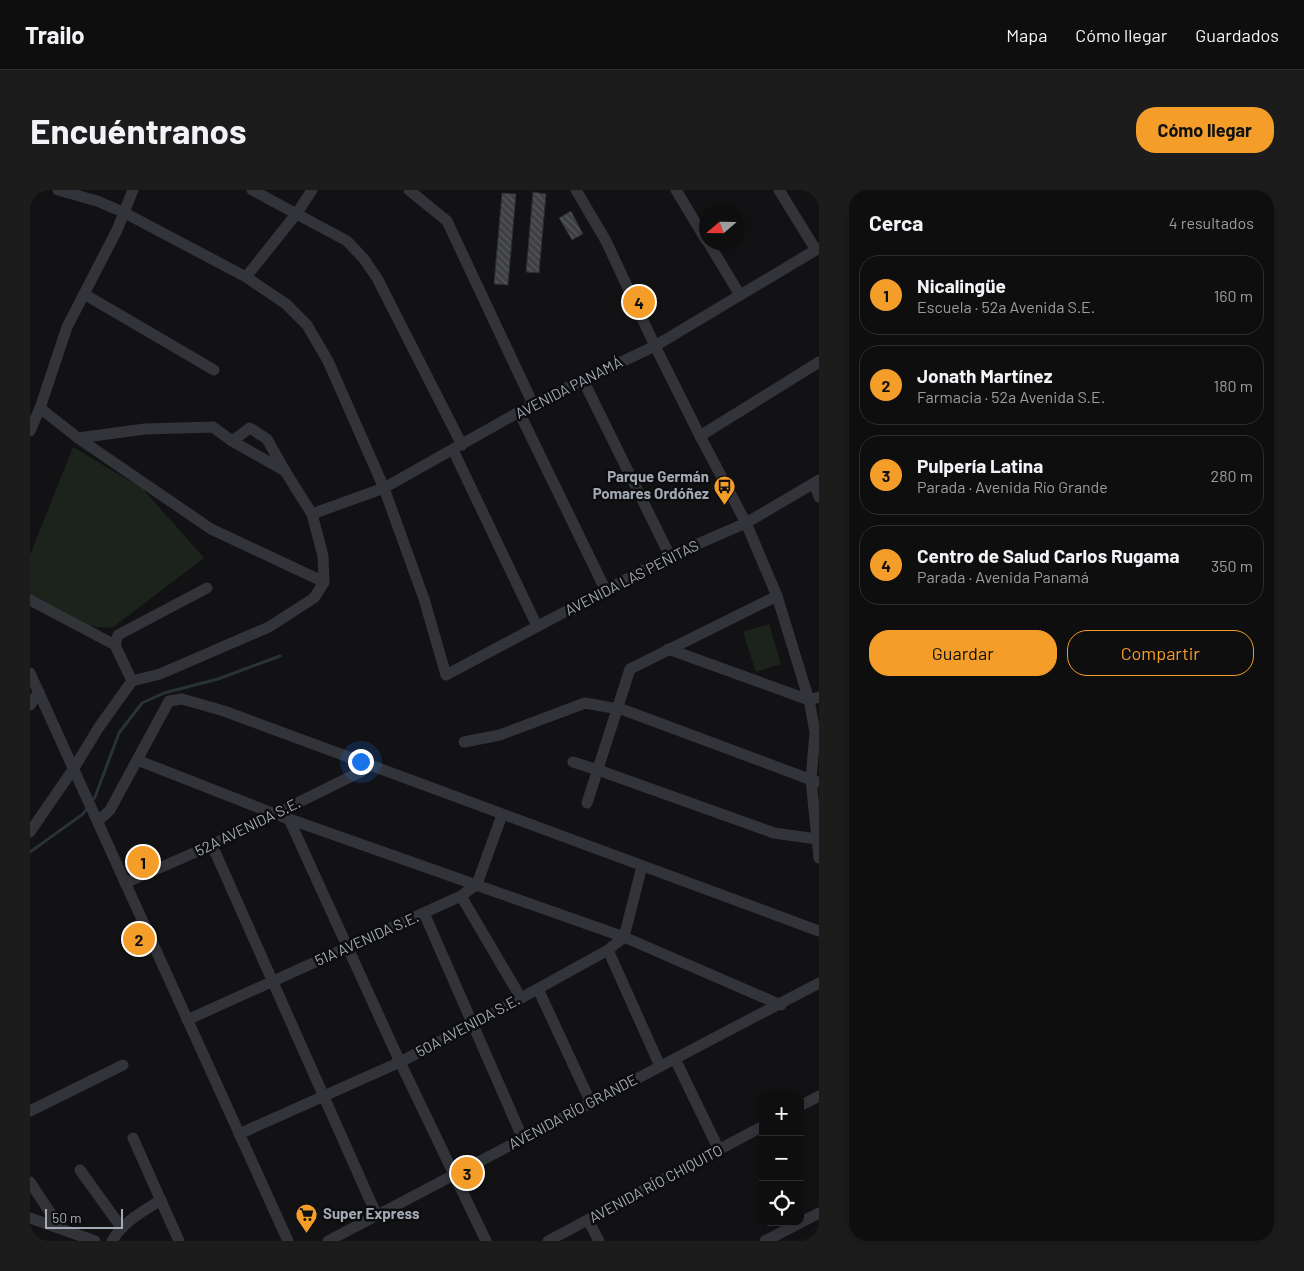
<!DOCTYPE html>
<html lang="es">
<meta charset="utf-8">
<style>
body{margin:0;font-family:Barlow,sans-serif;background:#1c1c1d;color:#f1f3f6}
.controls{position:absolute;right:15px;bottom:15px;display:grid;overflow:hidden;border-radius:10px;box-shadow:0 2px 12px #0003}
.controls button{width:45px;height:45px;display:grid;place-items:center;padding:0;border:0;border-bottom:1px solid #2e2e2f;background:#0e0e0f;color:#f1f3f6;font:25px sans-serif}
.compass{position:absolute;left:669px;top:15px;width:45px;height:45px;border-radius:50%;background:#0e0e0f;box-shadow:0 2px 12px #0003;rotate:250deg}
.scale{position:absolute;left:15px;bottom:12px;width:78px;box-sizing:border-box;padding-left:5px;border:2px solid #a3aab4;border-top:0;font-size:14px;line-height:18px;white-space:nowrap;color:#a3aab4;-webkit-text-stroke:4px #0d0d0f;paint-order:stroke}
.you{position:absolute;left:330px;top:571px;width:18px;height:18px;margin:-12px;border:4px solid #fff;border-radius:50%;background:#1a73e8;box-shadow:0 0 0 8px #1a73e833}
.badge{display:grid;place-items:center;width:32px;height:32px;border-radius:50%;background:#f49e29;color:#111;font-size:16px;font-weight:700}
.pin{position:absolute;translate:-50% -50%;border:2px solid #fff;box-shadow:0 1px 5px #0006}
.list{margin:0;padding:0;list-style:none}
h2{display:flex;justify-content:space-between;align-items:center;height:65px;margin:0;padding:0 20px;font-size:21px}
h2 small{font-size:16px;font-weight:400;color:#9b9c9e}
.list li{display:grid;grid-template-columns:32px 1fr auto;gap:15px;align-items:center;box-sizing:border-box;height:80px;margin:0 10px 10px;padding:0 10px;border:1px solid #2e2e2f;border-radius:20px}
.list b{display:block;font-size:19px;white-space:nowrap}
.list p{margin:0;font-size:16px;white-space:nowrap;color:#9b9c9e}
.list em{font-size:16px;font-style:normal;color:#9b9c9e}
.actions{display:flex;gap:10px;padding:15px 20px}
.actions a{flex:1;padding:11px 0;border:1px solid #f49e29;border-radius:20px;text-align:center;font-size:18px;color:#f49e29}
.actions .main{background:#f49e29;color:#111}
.icon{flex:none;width:28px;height:28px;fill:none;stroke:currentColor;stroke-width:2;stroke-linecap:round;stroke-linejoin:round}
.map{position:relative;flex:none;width:789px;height:1051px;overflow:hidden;border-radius:20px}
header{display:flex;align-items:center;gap:30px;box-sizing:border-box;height:70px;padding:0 25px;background:#0e0e0f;border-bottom:1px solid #2e2e2f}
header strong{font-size:24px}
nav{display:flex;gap:28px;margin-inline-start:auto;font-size:18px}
.intro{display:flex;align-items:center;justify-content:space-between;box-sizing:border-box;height:120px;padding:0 30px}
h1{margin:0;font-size:35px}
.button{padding:12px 22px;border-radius:20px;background:#f49e29;color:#111;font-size:18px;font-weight:700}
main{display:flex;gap:30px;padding:0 30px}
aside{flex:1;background:#0e0e0f;border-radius:20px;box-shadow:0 2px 12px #0003}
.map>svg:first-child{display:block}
.pitch{fill:#1c231c}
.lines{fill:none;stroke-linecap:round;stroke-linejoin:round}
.stream{stroke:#283237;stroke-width:3}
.building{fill:url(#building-back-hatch);stroke:#2c2c30}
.minor{stroke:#333439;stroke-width:11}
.labels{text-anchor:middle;stroke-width:5;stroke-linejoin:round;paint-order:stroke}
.street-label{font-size:15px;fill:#a3aab4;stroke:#0d0d0f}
.poi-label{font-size:15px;font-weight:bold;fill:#a3aab4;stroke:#0d0d0f;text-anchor:end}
</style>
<header>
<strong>Trailo</strong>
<nav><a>Mapa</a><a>Cómo llegar</a><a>Guardados</a></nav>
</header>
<div class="intro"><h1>Encuéntranos</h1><a class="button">Cómo llegar</a></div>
<main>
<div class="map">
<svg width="789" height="1051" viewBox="0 0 789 1051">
<defs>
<pattern id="building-back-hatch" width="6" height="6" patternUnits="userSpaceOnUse" patternTransform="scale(1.25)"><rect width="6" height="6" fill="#3e4044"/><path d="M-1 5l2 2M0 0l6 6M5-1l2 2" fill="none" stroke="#57595d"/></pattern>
</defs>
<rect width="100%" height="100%" fill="#121214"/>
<g class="pitch">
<path d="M43,257L113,299L174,368L82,438L53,436L0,409V365Z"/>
<path d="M739,434L751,474L726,482L713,442Z"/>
</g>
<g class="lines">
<g class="stream">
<path d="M61,612L65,607L89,543L112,513L134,503L188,489L250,466"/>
<path d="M0,662L53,624L58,617"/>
</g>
</g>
<g class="building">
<path d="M503,2L516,4L509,83L496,82Z"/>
<path d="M472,3L486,4L478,95L464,94Z"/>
<path d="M541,21L553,44L542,50L529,28Z"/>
</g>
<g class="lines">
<g class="minor">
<path d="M28,0L67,11L93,22L216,87L256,114L277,135L298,171L354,298L394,409L416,485L640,366L716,333L789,290"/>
<path d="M222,0L317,51L334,69L347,88L432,255"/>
<path d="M379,0L417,31L503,214"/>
<path d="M546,0L576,51L625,156L670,246L716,333L747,406L779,510L785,542L781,590L789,668"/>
<path d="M646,0L676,50"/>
<path d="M749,0L786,60"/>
<path d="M678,52L710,105"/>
<path d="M216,87L267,23L282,0"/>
<path d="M54,104L184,180"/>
<path d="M553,190L640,366"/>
<path d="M10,218L48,248L181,339L294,392"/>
<path d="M489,222L576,401"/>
<path d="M0,241L10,218L37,137L87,40L103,0"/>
<path d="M670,246L789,172"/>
<path d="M202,251L220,238L237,249L255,281"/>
<path d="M423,260L507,436"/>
<path d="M784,293L789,307"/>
<path d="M282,324L354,298L503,214L625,156L789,58"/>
<path d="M0,410L85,455L102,491"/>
<path d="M85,455L88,445L177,398"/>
<path d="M638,459L779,510L789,507"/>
<path d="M0,483L258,1051"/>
<path d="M0,515L9,502"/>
<path d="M434,552L470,545L555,513L594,520L787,592"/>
<path d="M107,570L245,624L594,747L751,815"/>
<path d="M543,572L568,580L744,643L787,649"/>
<path d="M557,613L600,479L747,406"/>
<path d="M259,629L370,872L456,1051"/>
<path d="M68,631L80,620L139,511L152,509L194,521L789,741"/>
<path d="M0,642L44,578L69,537L102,491L130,484L239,437L284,408L294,392L293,366L282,324L255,281L202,251L183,237L115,239L48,248"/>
<path d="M182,655L347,1026"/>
<path d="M95,693L182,655L330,582L338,576"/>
<path d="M431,706L491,808"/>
<path d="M394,723L493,949"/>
<path d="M578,760L630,876"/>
<path d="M508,799L561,913"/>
<path d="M157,830L431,706L447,694L472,625"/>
<path d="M645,869L689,960"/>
<path d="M770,916L789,906"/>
<path d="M0,921L93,875"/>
<path d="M209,944L370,872L444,834L578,760L594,747L612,676"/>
<path d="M103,948L149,1051"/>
<path d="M50,980L91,1037"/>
<path d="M0,992L25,1030L26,1037"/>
<path d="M0,1028L65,1051"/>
<path d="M558,1030L569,1051"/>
<path d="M82,1051C93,1032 112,1022 131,1010"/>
<path d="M298,1051L789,793"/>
<path d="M518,1051L733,936"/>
<path d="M735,1051L789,1023"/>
</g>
</g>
<defs>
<symbol id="bus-pin" viewBox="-11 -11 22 30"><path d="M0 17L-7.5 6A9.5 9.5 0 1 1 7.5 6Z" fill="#f49e29" stroke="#0d0d0f"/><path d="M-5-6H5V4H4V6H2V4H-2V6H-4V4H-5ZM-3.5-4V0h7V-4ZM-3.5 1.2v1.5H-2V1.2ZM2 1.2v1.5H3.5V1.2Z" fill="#111"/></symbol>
<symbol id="supermarket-pin" viewBox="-11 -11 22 30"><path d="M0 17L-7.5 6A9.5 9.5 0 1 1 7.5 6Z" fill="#f49e29" stroke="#0d0d0f"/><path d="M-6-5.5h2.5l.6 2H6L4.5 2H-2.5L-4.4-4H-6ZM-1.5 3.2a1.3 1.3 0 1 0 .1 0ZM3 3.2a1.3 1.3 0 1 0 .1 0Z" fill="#111"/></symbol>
</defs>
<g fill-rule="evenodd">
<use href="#bus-pin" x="682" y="284" width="25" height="34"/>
<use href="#supermarket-pin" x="264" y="1012" width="25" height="34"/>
</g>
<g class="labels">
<g class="street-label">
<text transform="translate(539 198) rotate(-27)" y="5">AVENIDA PANAMÁ</text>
<text transform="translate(602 388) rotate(-27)" y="5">AVENIDA LAS PEÑITAS</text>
<text transform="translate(218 637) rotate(-26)" y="5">52A AVENIDA S.E.</text>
<text transform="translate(337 749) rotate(-24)" y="5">51A AVENIDA S.E.</text>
<text transform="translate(438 836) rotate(-28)" y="5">50A AVENIDA S.E.</text>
<text transform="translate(543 922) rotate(-28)" y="5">AVENIDA RÍO GRANDE</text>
<text transform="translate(626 994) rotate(-28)" y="5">AVENIDA RÍO CHIQUITO</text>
</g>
<g class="poi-label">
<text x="679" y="292">Parque Germán<tspan x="679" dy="17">Pomares Ordóñez</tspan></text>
<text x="293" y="1029" text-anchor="start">Super Express</text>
</g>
</g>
</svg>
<div class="controls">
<button>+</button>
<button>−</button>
<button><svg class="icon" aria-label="locate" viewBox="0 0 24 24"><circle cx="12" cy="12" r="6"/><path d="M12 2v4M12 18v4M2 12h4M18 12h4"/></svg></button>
</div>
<svg class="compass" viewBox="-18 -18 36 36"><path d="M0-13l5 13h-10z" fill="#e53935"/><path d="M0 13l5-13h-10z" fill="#9b9c9e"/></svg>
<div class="scale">50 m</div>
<div class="you"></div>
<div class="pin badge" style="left:113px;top:672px">1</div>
<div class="pin badge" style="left:109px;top:749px">2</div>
<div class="pin badge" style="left:437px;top:983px">3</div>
<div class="pin badge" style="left:609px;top:112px">4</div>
</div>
<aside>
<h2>Cerca<small>4 resultados</small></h2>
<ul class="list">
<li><span class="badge">1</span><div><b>Nicalingüe</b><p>Escuela · 52a Avenida S.E.</p></div><em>160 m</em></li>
<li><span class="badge">2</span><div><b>Jonath Martínez</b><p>Farmacia · 52a Avenida S.E.</p></div><em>180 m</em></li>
<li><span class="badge">3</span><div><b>Pulpería Latina</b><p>Parada · Avenida Río Grande</p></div><em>280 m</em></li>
<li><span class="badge">4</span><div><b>Centro de Salud Carlos Rugama</b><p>Parada · Avenida Panamá</p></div><em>350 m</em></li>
</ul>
<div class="actions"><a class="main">Guardar</a><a>Compartir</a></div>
</aside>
</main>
